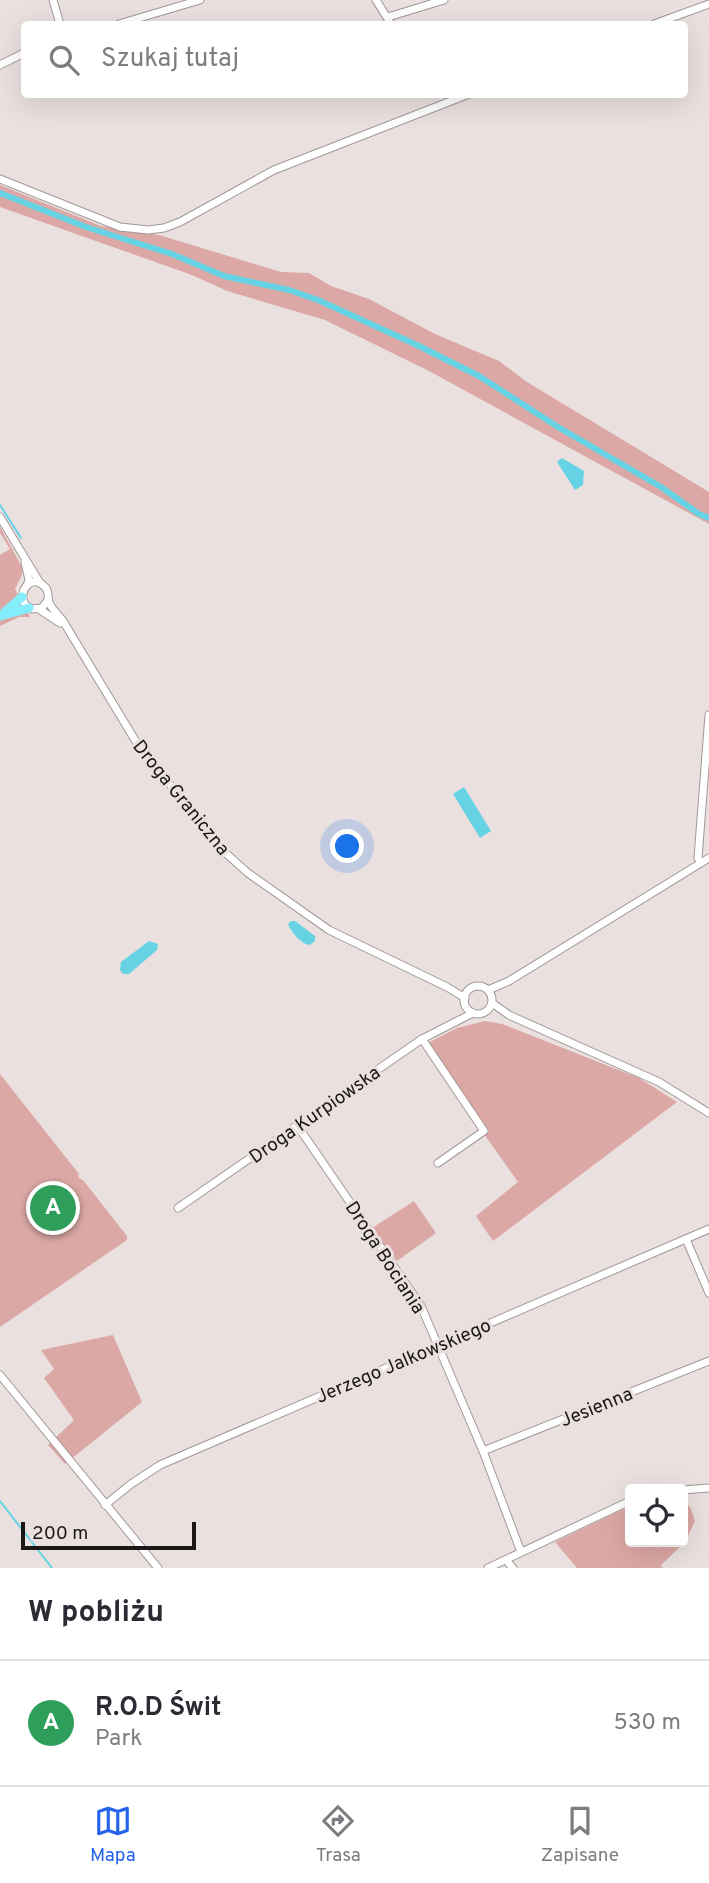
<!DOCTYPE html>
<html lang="pl">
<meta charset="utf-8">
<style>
body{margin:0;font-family:Overpass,sans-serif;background:#f7f7f7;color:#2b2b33}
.controls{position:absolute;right:21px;bottom:21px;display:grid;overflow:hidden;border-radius:7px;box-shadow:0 7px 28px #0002}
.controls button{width:63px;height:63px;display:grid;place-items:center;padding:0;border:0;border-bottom:2px solid #e1e1e2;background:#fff;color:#2b2b33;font:35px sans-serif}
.scale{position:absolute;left:21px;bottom:18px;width:175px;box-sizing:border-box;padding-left:7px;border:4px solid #1b1817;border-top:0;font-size:19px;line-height:24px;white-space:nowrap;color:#1b1817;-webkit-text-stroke:5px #eae0df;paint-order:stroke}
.you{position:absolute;left:348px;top:847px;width:24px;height:24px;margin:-18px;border:5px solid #fff;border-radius:50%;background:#1a73e8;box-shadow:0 0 0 10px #1a73e833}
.badge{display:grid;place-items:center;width:46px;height:46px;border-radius:50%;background:#2563eb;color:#fff;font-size:23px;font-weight:700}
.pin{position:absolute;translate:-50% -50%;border:4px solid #fff;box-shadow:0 2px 7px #0006}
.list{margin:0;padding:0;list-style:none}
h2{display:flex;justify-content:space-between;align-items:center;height:91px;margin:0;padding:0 28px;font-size:30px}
h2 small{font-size:23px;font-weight:400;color:#7c7c81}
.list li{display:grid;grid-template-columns:46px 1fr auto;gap:21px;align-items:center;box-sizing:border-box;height:126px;padding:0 28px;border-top:2px solid #e1e1e2}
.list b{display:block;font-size:26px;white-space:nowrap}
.list p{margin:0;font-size:23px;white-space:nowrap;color:#7c7c81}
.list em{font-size:23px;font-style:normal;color:#7c7c81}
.icon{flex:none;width:38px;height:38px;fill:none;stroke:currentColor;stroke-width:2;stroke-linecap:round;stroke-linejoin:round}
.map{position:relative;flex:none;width:709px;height:1568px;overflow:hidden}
.search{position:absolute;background:#fff;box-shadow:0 7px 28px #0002;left:21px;right:21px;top:21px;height:77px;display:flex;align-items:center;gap:18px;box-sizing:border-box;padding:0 24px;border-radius:7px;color:#7c7c81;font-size:26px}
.sheet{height:217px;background:#fff}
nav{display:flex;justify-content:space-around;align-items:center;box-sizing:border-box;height:98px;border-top:2px solid #e1e1e2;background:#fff;font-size:19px;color:#7c7c81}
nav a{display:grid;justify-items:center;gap:4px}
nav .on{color:#2563eb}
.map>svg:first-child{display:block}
.green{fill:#dca8a5}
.water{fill:#66d3e4}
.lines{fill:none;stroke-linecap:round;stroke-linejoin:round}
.stream{stroke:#66d3e4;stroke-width:2}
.canal{stroke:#66d3e4;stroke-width:6}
.minor-casing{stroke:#a19897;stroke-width:9}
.major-casing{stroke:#bfbebe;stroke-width:10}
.minor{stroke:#fff;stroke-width:7}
.major{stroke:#83edfb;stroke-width:9}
.labels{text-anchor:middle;stroke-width:6;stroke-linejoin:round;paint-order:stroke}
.street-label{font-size:19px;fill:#1b1817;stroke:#eae0df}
</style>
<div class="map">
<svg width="709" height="1568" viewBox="0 0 709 1568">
<rect width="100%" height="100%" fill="#eae0df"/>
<g class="green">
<path d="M0,185L101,226L159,235L281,272L309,273L331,286L369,299L435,334L499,361L527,382L709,492V524L429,371L325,320L227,291L192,275L0,207Z"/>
<path d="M0,527L22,567V575L15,589L30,617H19L0,626V555L10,549L0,533Z"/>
<path d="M485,1021L502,1024L639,1078L677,1102L493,1241L476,1216L518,1182L422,1046L457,1028Z"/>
<path d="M0,1074L79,1174L78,1176L80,1179L83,1180L127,1236V1240L0,1327Z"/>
<path d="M414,1201L436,1233L397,1261L372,1228Z"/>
<path d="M113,1335L142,1402L65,1464L48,1445L74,1420L44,1378L54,1369L41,1350Z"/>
<path d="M683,1500L690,1507L695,1521L685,1542L661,1565L663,1568H577L555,1542L628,1507L630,1510V1542H652L657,1548L664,1542H683Z"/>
</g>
<g class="water">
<path d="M562,458L584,471L583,485L575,490L557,462Z"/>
<path d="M464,787L491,831L480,838L453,794Z"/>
<path d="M291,921H295L315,936V941L310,945C301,944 291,932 288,924Z"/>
<path d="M149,941L158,944L157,950L129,974H123L120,970L121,962Z"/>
</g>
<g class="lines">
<g class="stream">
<path d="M0,505L21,538"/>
<path d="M0,1501L52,1568"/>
</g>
<path class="canal" d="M0,193L86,227L172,254L224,276L289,290L318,300L419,346L479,376L558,427L661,487L699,514L709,518"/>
<defs>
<g id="minor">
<path d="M53,0L60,24"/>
<path d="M376,0L391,24"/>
<path d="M388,17L444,0"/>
<path d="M119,24L200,0"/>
<path d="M654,24L709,4"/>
<path d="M0,65L24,53"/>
<path d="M0,179L120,227L148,230L164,228L180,222L274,170L469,94"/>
<path d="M0,517L40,583"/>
<path d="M25,562L29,580L27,586"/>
<path d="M48,600L42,608L32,609L25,605C17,590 32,574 44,586C50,591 47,596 49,602C51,609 59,615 63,621L135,740L221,849L248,873L329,930L447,987L465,998"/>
<path d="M39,609L60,623"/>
<path d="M701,863L698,858L709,715"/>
<circle cx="478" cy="1000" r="14"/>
<path d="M488,990L509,981L709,858"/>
<path d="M492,1003L509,1015L659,1082L709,1113"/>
<path d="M422,1039L484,1131L438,1163"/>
<path d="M297,1125L421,1306L483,1451L521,1552"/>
<path d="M178,1208L422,1039L473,1013"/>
<path d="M686,1239L709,1293"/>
<path d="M0,1375L158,1568"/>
<path d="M483,1451L709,1361"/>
<path d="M683,1490L709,1488"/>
<path d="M105,1505L131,1484L160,1465L709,1229"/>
<path d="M506,1560L513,1568"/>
<path d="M488,1568L630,1501"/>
</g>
<g id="major">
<path d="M5,612L22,597"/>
<path d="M0,616L29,608"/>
</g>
</defs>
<use href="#minor" class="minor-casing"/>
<use href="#major" class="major-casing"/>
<use href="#minor" class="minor"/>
<use href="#major" class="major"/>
</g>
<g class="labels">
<g class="street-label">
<text transform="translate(182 797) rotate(51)" y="7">Droga Graniczna</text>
<text transform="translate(314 1114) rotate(-35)" y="7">Droga Kurpiowska</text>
<text transform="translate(386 1257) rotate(57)" y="7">Droga Bociania</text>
<text transform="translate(403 1360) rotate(-23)" y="7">Jerzego Jalkowskiego</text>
<text transform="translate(596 1406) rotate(-22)" y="7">Jesienna</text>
</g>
</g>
</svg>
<div class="controls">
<button><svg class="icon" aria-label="locate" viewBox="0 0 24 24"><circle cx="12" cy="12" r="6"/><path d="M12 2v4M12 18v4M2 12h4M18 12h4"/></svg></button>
</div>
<div class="scale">200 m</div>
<div class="you"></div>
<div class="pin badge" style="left:53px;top:1208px;background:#2e9e5b">A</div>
<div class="search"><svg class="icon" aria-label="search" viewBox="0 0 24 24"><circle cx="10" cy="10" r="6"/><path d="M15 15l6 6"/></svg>Szukaj tutaj</div>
</div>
<section class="sheet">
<h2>W pobliżu<small></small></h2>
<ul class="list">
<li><span class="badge" style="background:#2e9e5b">A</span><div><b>R.O.D Świt</b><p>Park</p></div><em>530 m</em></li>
</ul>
</section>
<nav>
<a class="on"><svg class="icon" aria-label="map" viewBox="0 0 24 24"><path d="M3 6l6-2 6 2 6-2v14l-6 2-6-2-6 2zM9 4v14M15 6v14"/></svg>Mapa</a>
<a><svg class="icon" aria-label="directions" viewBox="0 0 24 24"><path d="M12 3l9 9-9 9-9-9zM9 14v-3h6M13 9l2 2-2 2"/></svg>Trasa</a>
<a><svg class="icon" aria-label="saved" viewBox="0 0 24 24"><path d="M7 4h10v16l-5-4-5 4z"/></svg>Zapisane</a>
</nav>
